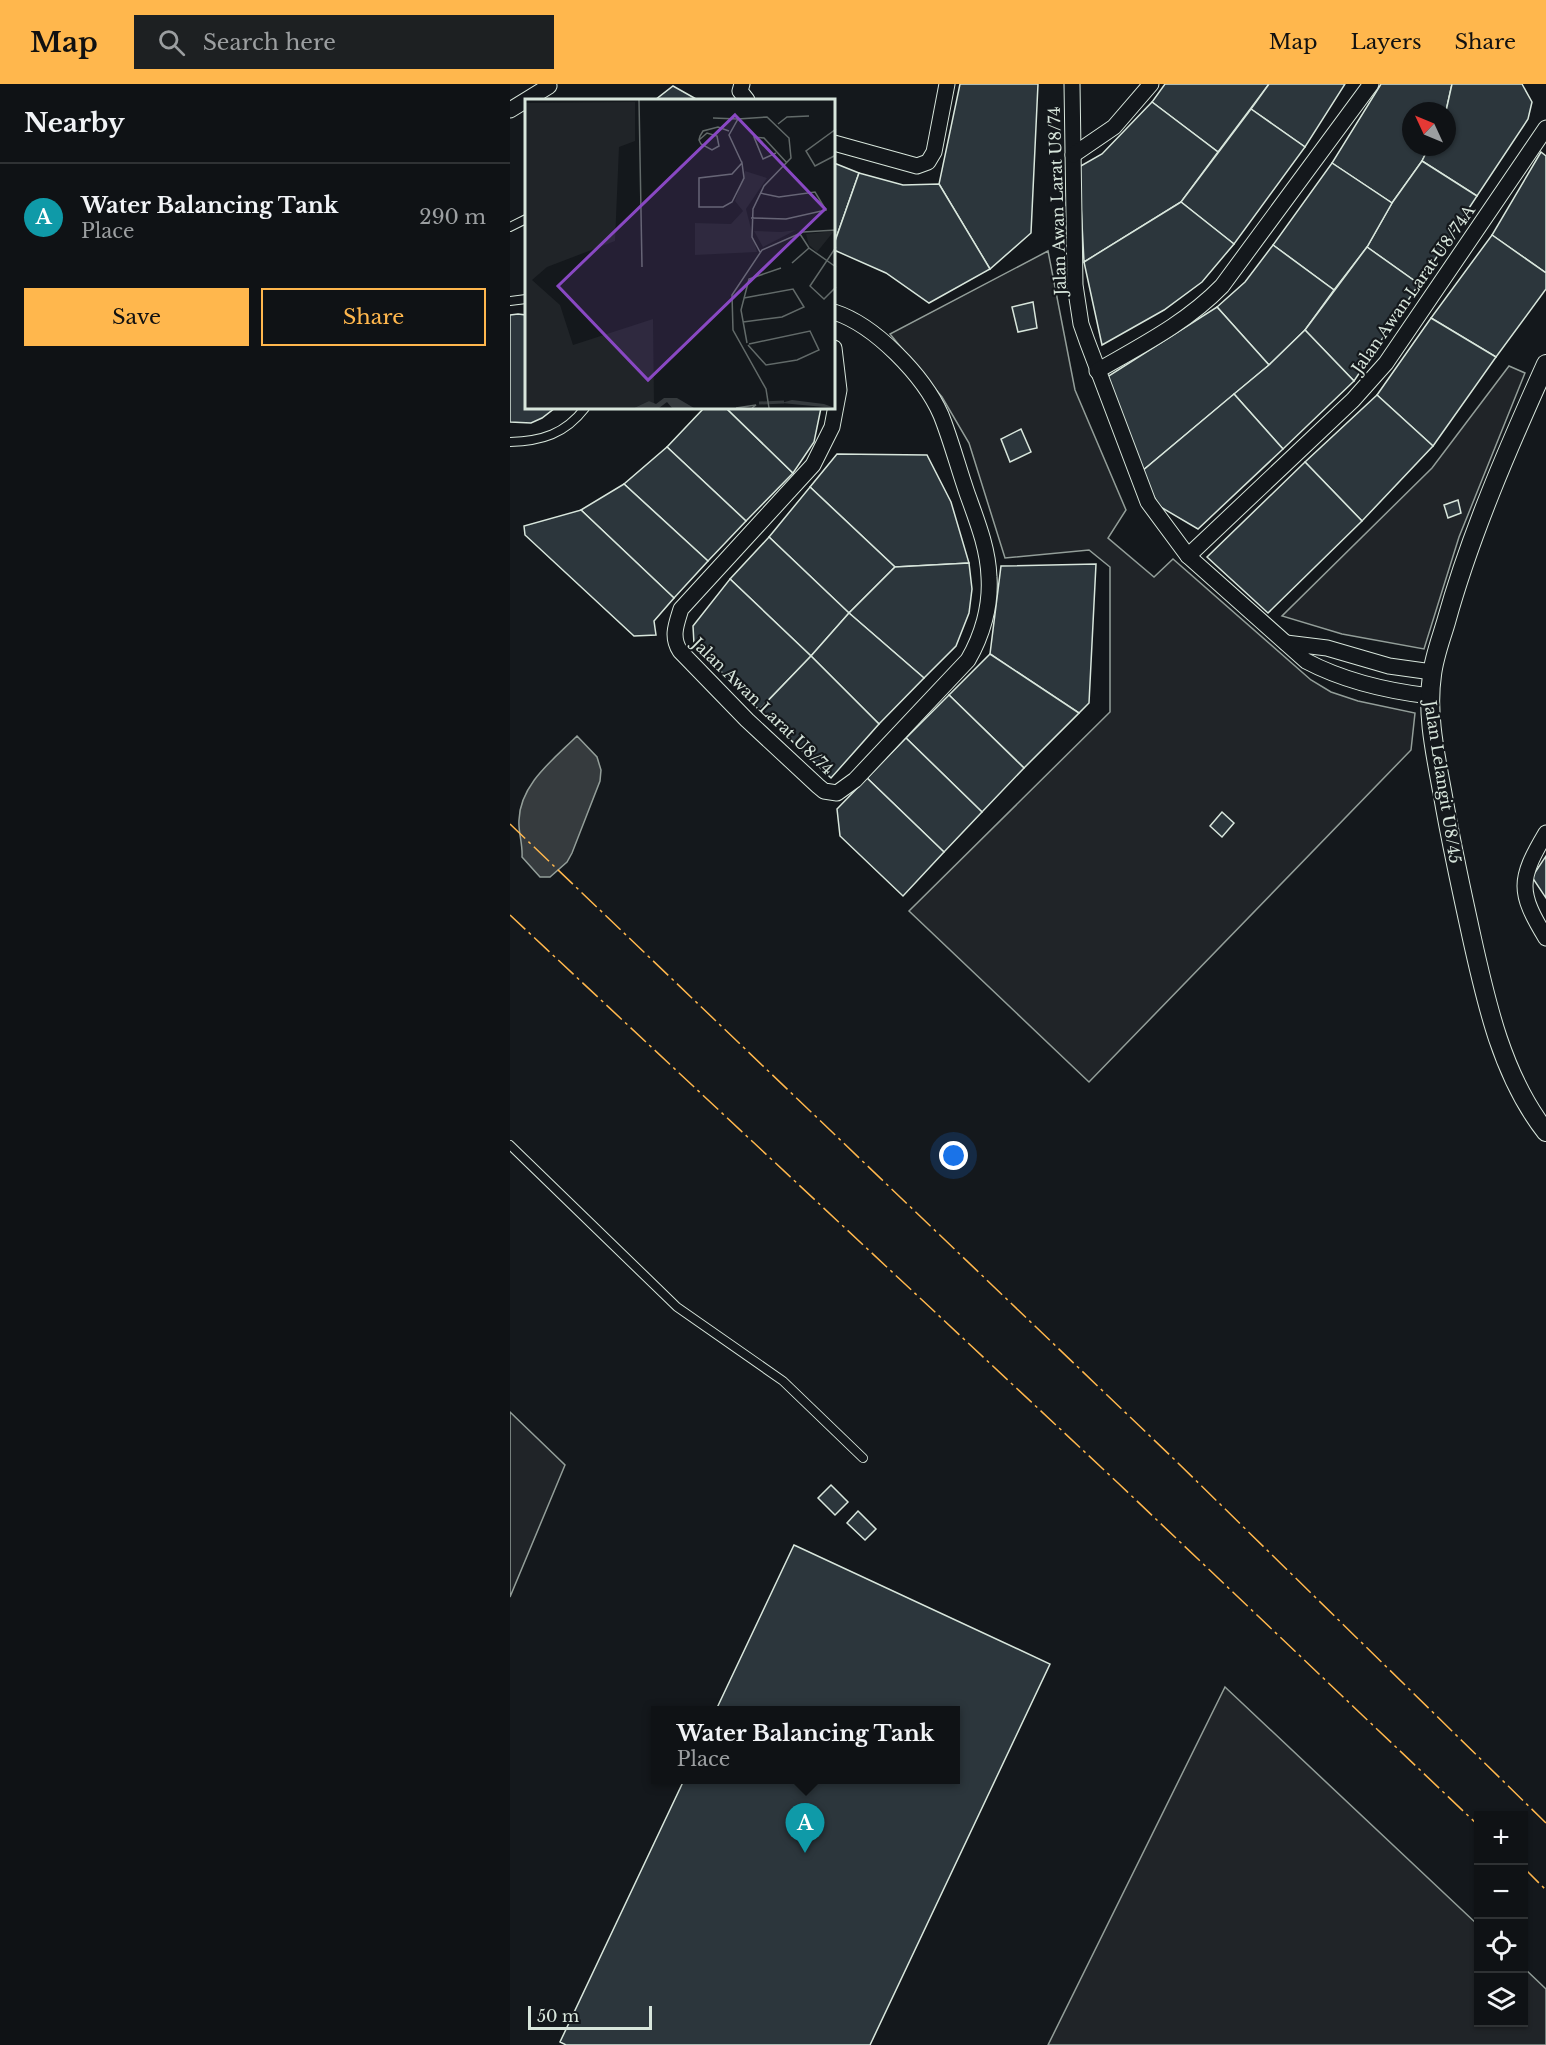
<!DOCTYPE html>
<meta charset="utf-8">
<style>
body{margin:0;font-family:"Libre Baskerville",serif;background:#1d2022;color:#f1f3f6}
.controls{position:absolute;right:18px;bottom:18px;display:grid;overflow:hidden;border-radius:0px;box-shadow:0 2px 4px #0004}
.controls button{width:54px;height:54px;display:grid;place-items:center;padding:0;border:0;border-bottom:2px solid #2f3234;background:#0f1215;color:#f1f3f6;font:30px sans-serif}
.compass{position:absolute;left:892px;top:18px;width:54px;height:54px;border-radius:50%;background:#0f1215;box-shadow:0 2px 4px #0004;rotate:314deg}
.scale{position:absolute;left:18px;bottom:15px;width:124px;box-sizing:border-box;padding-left:6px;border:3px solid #d8e6dc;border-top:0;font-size:16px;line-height:21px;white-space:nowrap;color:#d8e6dc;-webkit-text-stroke:4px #14181c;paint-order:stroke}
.you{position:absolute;left:444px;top:1072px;width:21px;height:21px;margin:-15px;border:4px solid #fff;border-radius:50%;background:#1a73e8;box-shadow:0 0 0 9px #1a73e833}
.badge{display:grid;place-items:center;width:39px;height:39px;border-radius:50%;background:#ffb74d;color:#fff;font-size:20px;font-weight:700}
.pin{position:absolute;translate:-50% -50px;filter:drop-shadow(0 2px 3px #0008)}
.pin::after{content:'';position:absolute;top:32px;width:21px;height:18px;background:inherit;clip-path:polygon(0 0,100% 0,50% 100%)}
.popup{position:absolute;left:141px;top:1622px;width:309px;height:78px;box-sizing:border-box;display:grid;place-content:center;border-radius:0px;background:#0f1215;filter:drop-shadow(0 2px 4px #0005);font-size:20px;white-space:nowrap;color:#9b9ea0}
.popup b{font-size:22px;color:#f1f3f6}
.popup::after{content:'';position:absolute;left:50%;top:100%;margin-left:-12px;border:12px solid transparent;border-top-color:#0f1215}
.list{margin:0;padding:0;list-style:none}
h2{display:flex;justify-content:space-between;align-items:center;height:78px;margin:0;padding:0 24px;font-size:26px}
h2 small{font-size:20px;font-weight:400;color:#9b9ea0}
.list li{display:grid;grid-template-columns:39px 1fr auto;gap:18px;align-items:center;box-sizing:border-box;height:108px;padding:0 24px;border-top:2px solid #2f3234}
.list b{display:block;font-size:22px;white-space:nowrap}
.list p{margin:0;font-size:20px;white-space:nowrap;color:#9b9ea0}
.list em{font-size:20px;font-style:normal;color:#9b9ea0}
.actions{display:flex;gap:12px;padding:18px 24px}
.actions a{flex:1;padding:14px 0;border:2px solid #ffb74d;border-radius:0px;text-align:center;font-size:21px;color:#ffb74d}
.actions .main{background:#ffb74d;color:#111}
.icon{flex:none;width:33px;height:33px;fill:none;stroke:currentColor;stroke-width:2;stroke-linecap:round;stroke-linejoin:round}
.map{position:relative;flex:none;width:1036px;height:1961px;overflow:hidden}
header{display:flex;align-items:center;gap:36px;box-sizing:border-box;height:84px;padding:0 30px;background:#ffb74d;color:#111}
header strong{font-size:28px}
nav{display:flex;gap:33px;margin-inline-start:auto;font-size:21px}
.search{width:420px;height:54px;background:#1d2022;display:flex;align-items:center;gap:15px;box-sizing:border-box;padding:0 21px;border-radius:0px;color:#9b9ea0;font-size:22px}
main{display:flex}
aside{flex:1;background:#0f1215}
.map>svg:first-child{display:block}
.green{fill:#202428;stroke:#939e99;stroke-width:1.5}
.water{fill:#363b3e;stroke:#939e99;stroke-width:1.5}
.building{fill:#2c363c;stroke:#d8e6dc;stroke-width:1.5}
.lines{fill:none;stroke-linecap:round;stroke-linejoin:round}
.service-casing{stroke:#d8e6dc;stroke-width:10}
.minor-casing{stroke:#d8e6dc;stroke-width:17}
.tertiary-casing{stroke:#d8e6dc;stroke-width:20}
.service{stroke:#14181c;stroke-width:8}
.minor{stroke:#14181c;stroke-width:15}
.tertiary{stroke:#14181c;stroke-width:18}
.power{stroke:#ffb74d;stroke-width:1.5;stroke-dasharray:21 4.5 3 4.5;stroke-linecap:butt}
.labels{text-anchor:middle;stroke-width:4.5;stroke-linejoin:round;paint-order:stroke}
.street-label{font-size:16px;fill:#d8e6dc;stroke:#14181c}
.inset-river{fill:none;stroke:#363b3e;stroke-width:3}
.inset-road{fill:none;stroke:#626a69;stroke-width:1.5}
.view{fill:#8948c3;fill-opacity:0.15;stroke:#8948c3;stroke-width:3}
.inset-edge{fill:none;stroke:#d8e6dc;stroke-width:3}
</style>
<header>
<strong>Map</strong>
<div class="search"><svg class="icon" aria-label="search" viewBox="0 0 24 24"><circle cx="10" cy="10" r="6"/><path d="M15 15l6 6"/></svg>Search here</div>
<nav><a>Map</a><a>Layers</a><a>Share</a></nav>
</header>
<main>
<aside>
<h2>Nearby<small></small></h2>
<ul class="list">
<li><span class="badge" style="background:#0f9aa8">A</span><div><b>Water Balancing Tank</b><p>Place</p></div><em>290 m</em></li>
</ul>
<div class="actions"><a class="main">Save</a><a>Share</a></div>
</aside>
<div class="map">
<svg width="1036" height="1961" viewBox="0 0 1036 1961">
<rect width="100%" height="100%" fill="#14181c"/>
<g class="green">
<path d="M538,167L565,306L616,426L598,454L644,493L663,475L801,596L821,608L848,617L905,629L901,666L579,998L399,827L600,628V483L579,466L495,474L459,359L432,313L380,250Z"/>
<path d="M999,282L1015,289L949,453L914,565L832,550L772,532L922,384Z"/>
<path d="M0,1328L55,1381L0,1513Z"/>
<path d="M715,1603L968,1841L969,1938H1014V1884L1036,1905V1961H538Z"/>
</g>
<path class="water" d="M67,652L87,673L91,686L90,697L62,769L57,778L40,793H30L12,773C13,760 8,748 9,736C10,700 44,675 67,652Z"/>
<g class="building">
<path d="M450,0H528L521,149L480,185L429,100Z"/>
<path d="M655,0H759L708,68L642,18Z"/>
<path d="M759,0H835L795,63L741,25Z"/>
<path d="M871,0H942L936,27H901V63H919L912,77L882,119L822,79Z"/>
<path d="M942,0H1012L1022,18L1018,35L967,112L912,77L919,63H937L936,27Z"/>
<path d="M163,2L188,16H145Z"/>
<path d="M642,18L708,68L671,118L574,178L569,83L592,70Z"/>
<path d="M741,25L795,63L724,160L671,118Z"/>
<path d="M1031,68L1036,72V189L982,151Z"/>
<path d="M912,77L967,112L909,200L857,163L882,119Z"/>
<path d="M324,79L349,89L324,160Z"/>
<path d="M822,79L882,119L857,163L824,206L763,161Z"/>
<path d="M349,89L393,101L429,100L480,185L419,219L376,189L324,166V160Z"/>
<path d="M671,118L724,160L692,198L654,226L592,261L574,178Z"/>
<path d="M982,151L1036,189V205L986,273L921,234Z"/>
<path d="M763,161L824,206L795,246L759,281L707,223L735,198Z"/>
<path d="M857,163L909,200L844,297L795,246Z"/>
<path d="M523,218L527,244L508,248L502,223Z"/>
<path d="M707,223L759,281L631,388L597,293Z"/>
<path d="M8,230L16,231V324H45L32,334L21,339L0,338V231Z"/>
<path d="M921,234L986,273L923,362L867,311Z"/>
<path d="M795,246L844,297L773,365L724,310L759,281Z"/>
<path d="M724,310L773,365L688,445L649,422L631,388Z"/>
<path d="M867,311L923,362L852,437L795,378Z"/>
<path d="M194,324H216L283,389L236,437L157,363Z"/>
<path d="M216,324H311L304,358L283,389Z"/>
<path d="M511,345L521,368L500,378L491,355Z"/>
<path d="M157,363L236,437L198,477L114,400Z"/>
<path d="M327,370L417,371L441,418L459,479L385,483L300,403Z"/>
<path d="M795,378L852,437L758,529L697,473Z"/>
<path d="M114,400L198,477L164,514L71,426Z"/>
<path d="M300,403L385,483L339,529L259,453Z"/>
<path d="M948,416L951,429L938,434L934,421Z"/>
<path d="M71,426L164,514L144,537L146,551L124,552L15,451L14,442Z"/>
<path d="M259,453L339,529L301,572L220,495Z"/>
<path d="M459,479L462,505L459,529L446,562L414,594L339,529L385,483Z"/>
<path d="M586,480L579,619L569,629L480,570L491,482Z"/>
<path d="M220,495L301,572L249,626L184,560L183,542Z"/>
<path d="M339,529L414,594L369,640L301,572Z"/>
<path d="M480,570L569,629L514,684L439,611Z"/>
<path d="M301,572L369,640L321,694L249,626Z"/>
<path d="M439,611L514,684L472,728L396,654Z"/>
<path d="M396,654L472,728L434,768L357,694Z"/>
<path d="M357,694L434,768L393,812L330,752L327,725Z"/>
<path d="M712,728L724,739L712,753L700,742Z"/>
<path d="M1036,772V814L1022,793Z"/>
<path d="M321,1401L338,1418L325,1431L308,1414Z"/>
<path d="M348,1427L366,1445L355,1456L337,1439Z"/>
<path d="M284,1461L540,1580L360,1961H56L50,1958L174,1696H445V1626H206Z"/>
</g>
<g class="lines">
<defs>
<g id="service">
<path d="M0,143L16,135"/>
<path d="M0,217L16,215"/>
<path d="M0,358C32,357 55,350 75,324"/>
<path d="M0,1061L167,1223L273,1297L353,1374"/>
</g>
<g id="minor">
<path d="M232,0L230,7L237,16"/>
<path d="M562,0L565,201L571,240L577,257L638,418L678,472L796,577C834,597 877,607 920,612"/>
<path d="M0,26L39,2"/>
<path d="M324,59L407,82L418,78L424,68L437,0"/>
<path d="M563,71L604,43L641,0"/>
<path d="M324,228C365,241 414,292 431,331C441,356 448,383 457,409C467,437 478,464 479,493C481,522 472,552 458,576L345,696L327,709L314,707L308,702L237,636L170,567C161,553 166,541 171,525L303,381L322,343L329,306L324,264"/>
<path d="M587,287C632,261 676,239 712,202L861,0"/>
<path d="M678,472L843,316L876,279L1036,44"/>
<path d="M776,559L817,564L879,582L922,588"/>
<path d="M1036,749C1008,796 1008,808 1036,854"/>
</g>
<path id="tertiary" d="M1036,280C999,362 960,451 936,538C931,555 924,573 922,591C916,631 926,673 933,712C941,759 951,804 961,850C976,918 992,992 1036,1048"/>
</defs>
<use href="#service" class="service-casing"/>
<use href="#minor" class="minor-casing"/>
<use href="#tertiary" class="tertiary-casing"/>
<use href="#service" class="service"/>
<use href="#minor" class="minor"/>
<use href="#tertiary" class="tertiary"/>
<g class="power">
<path d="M0,740L665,1376L1036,1739"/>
<path d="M0,831L608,1399L969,1742"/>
<path d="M1014,1784L1036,1806"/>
</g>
</g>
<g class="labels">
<g class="street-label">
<text transform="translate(547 117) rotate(-92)" y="6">Jalan Awan Larat U8/74</text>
<text transform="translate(903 205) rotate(-55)" y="6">Jalan Awan Larat U8/74A</text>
<text transform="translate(253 622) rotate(44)" y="6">Jalan Awan Larat U8/74</text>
<text transform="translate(933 698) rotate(81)" y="6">Jalan Lelangit U8/45</text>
</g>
</g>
<g transform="translate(15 15)">
<rect width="310" height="310" fill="#14181c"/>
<path d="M110,3V42L94,48L90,142L22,168L7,181L35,206L48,246L128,220L129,305L124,302L109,309H0V4ZM220,72L242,79L221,110L232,153L170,156V124L206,125L218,112L210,102ZM271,131L238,148L229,132L256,133ZM309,132L292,153L284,146L281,135Z" fill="#202428"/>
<path d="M139,299H152L169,309H147L142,303L134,309H109L124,302L131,305ZM267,301L299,305L310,309L256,304Z" fill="#363b3e"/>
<path class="inset-river" d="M234,304L259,303"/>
<path class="inset-road" d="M114,1L117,168M188,19L213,20M253,25L262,18L284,17M311,30L281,52L290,67L311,56M174,41L182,34L192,37L194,47L187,51L176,45L174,41L175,37L178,32L193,28L204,32M251,54L238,60L229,38L239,39L262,64M217,64L204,36L213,20L242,18L264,39L266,59L239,87L228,110L227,138L235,153M217,64L219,79L207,103L198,108H174V79L207,75ZM226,119L261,120L301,111L290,93L254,98L235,94M275,135L284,149L311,168M311,148L285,187L299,200L311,188M267,164L284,149M218,223L257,218L279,208L268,190L219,199M222,244L216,211L224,180L256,169M223,246L241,266L272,261L294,251L285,232L224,245M211,309L231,306L227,309M244,309L241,290L208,231L207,196L237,151L278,133L311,131"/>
<path class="view" d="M210,16L300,110L123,281L33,187Z"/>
<rect width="310" height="310" class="inset-edge"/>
</g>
</svg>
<div class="controls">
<button>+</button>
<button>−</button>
<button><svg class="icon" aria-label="locate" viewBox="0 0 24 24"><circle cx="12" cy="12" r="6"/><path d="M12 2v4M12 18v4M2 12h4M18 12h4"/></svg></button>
<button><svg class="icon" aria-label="layers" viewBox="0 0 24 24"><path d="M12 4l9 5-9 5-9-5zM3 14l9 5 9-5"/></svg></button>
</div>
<svg class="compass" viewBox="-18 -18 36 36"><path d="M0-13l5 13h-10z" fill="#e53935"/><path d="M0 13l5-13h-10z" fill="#9b9ea0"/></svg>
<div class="scale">50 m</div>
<div class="you"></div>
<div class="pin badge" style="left:295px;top:1769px;background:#0f9aa8">A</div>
<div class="popup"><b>Water Balancing Tank</b>Place</div>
</div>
</main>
